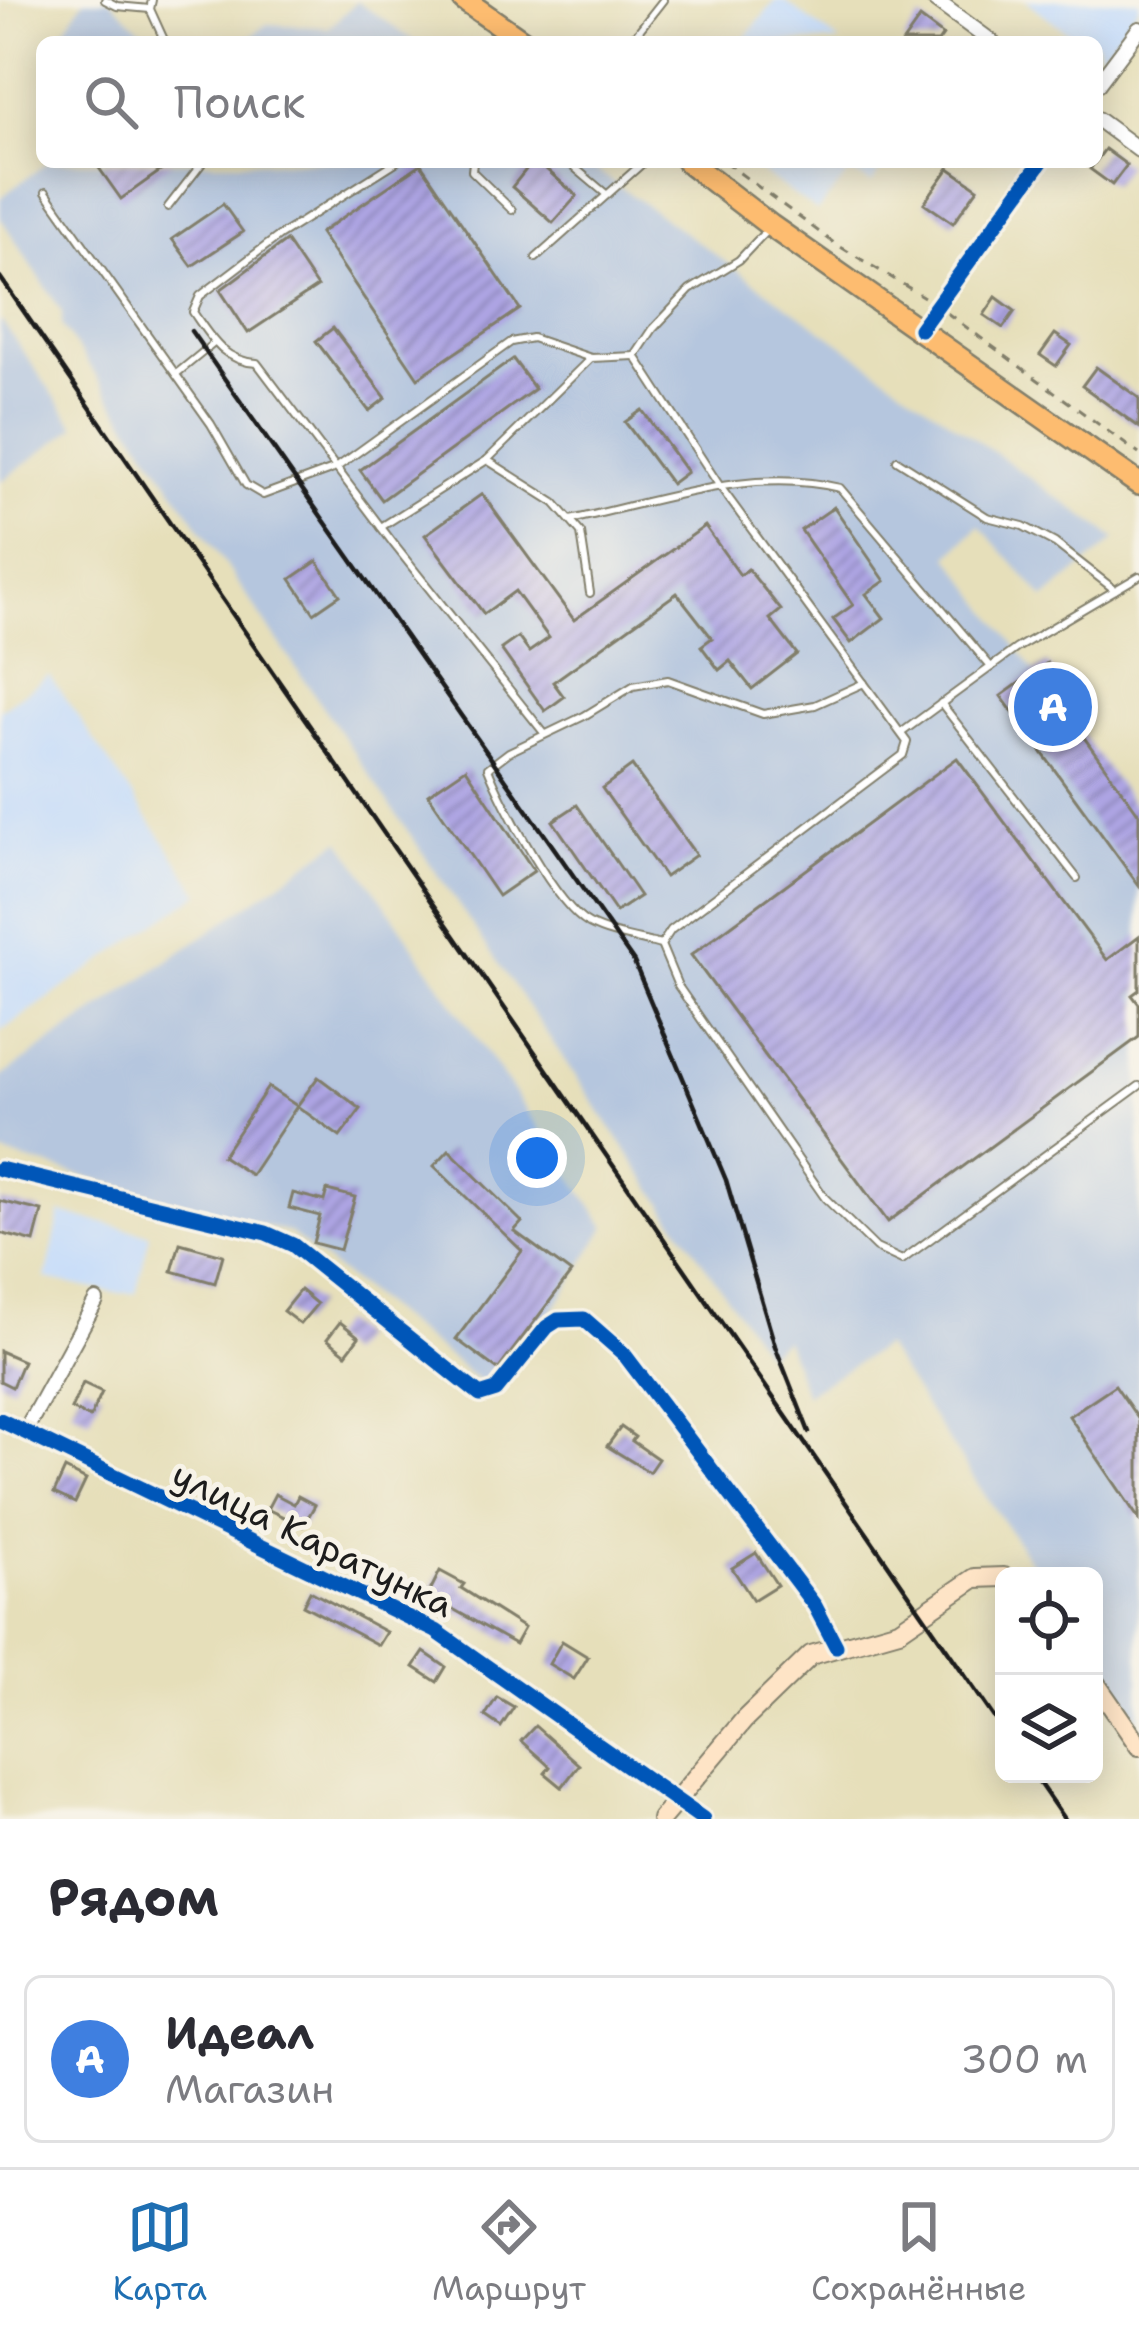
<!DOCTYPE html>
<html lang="ru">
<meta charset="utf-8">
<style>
body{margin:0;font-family:"Shantell Sans",sans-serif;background:#f2f2f3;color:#2b2b33}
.controls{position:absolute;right:36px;bottom:36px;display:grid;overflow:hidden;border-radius:18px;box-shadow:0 6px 30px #0003}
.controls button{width:108px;height:108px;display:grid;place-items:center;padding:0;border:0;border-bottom:3px solid #e1e1e2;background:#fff;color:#2b2b33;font:60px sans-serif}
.you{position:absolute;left:537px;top:1158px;width:42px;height:42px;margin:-30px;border:9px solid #fff;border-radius:50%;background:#1a73e8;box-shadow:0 0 0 18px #1a73e833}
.badge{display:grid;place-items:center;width:78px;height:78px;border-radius:50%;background:#1f6fb2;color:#fff;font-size:39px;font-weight:700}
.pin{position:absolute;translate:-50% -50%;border:6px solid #fff;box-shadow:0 3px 12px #0006}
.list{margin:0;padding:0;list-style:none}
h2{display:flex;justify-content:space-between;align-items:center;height:156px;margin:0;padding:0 48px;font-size:51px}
h2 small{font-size:39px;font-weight:400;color:#7c7c81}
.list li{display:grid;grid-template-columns:78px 1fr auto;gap:36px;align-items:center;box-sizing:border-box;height:168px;margin:0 24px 24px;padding:0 24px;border:3px solid #e1e1e2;border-radius:18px}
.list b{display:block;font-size:45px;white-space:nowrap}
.list p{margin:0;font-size:39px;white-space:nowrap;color:#7c7c81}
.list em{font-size:39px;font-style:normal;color:#7c7c81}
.icon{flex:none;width:66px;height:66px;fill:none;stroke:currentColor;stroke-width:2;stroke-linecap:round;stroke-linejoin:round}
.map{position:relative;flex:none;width:1139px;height:1819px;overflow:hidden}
.search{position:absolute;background:#fff;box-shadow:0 6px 30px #0003;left:36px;right:36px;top:36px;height:132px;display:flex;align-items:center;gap:30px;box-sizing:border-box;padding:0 42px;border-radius:18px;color:#7c7c81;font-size:45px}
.sheet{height:348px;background:#fff}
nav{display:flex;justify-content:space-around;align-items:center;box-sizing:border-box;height:168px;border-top:3px solid #e1e1e2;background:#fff;font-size:33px;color:#7c7c81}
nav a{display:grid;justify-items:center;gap:6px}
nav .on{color:#1f6fb2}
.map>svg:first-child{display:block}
.built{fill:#c7ddf9}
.industrial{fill:#b5c6de}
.building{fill:url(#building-hatch)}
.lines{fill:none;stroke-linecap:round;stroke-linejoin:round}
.lane-casing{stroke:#817e6b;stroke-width:10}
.street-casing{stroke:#817e6b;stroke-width:18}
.secondary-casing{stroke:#817e6b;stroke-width:22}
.primary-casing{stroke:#817e6b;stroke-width:26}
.path{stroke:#817e6b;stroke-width:3;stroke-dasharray:9 9;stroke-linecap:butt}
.lane{stroke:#fff;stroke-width:6}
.street{stroke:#fff;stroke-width:14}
.secondary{stroke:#fee4c6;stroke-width:18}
.primary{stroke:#fdbc70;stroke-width:21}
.rail{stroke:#1c1c1c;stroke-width:4.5}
.cycleway-casing{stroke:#f7f3e8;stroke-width:22}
.cycleway{stroke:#0057b8;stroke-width:15}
.labels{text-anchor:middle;stroke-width:10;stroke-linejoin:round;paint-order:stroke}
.street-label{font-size:36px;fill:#1c1c1c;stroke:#f7f3e8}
</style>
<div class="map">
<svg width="1139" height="1819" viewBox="0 0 1139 1819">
<defs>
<pattern id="building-hatch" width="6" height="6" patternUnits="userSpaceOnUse" patternTransform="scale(3)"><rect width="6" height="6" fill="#ada4e3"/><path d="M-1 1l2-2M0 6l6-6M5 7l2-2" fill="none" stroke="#8c85b7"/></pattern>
</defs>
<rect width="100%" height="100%" fill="#f7f3e8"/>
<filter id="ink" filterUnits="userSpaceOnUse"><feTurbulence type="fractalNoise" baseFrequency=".00833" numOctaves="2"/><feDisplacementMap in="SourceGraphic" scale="24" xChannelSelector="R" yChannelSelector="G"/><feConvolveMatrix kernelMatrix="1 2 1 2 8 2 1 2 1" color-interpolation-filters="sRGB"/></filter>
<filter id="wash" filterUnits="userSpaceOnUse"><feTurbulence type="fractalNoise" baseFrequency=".004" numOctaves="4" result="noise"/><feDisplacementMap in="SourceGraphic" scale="48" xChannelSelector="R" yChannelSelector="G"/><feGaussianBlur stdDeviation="2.7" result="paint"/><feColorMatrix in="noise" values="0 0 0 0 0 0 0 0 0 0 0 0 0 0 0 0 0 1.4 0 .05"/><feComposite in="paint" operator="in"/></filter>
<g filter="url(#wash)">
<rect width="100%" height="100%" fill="#e6dfba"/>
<g class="built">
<path d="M776,0H783L840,42H742Z"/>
<path d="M1025,0H1139V6L1101,56L1097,42H1081Z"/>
<path d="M746,162H885L872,183L850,172L817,211Z"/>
<path d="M49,675L200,893L0,1032V710Z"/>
<path d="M60,1213L150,1234L136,1293H115L46,1279Z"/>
</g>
<g class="industrial">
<path d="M84,0H110L154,42H56Z"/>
<path d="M357,1L415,42H244L267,24L329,28Z"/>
<path d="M48,162H585L1116,539L1045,599L979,525L949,556L1139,812V1721L1094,1655V1576H1040L884,1346L805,1394L785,1339L766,1354L62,326V312L0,217V198Z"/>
<path d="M0,319L76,427L0,482Z"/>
<path d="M341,840L606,1227L552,1312L488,1388L289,1233L0,1153V1078Z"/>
</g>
<g id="blocks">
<g class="building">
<path d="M920,18L943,35L938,42H903Z"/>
<path d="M1105,149L1127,165L1112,185L1090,169Z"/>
<path d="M108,162H173L121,199L99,168Z"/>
<path d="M532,162H538L577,196L553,223L512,187Z"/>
<path d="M421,164L520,309L418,378L320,233Z"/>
<path d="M949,168L978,188L953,223L924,203Z"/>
<path d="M223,204L243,232L192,266L172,239Z"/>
<path d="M286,241L317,287L248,333L220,290Z"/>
<path d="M996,297L1015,311L1003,328L984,315Z"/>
<path d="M333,328L386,398L369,411L316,341Z"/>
<path d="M1055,334L1071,345L1056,366L1040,355Z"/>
<path d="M513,359L535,389L382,500L360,470Z"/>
<path d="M1096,367L1139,398V427L1082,386Z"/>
<path d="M642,410L687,472L671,484L625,422Z"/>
<path d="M482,494L574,620L705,526L740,575L748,569L781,610L770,619L797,654L752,689L730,661L719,670L701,646L712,638L677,593L553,682L564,697L545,711L501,649L518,637L529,652L549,638L515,591L484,614L425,535Z"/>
<path d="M834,507L885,581L866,594L884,618L851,643L833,619L853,605L801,530Z"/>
<path d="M317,561L340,595L314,613L291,579Z"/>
<path d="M1047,663L1089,721L1078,729L1139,814V886L1001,696Z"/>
<path d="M957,758L1107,960L1139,936V990L1132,995L1139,1004V1037L888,1222L691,955Z"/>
<path d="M632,766L696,855L665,877L602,788Z"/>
<path d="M466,768L534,871L498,896L428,794Z"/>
<path d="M577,805L640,896L616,912L553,821Z"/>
<path d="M318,1077L361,1109L340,1137L297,1106Z"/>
<path d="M268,1087L297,1106L251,1175L222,1156Z"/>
<path d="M449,1150L522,1222L514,1231L571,1273L498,1370L456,1339L522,1251L434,1166Z"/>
<path d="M327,1190L355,1197L340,1250L313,1243L320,1216L289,1208L293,1193L324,1201Z"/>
<path d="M0,1201L42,1211L34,1242L0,1233Z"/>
<path d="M180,1243L223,1255L215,1283L172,1271Z"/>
<path d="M300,1290L317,1304L300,1324L283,1311Z"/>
<path d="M340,1322L359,1337L346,1354L327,1339Z"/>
<path d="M0,1351L23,1361L12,1387L0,1381Z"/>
<path d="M83,1383L102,1392L90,1418L71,1409Z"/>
<path d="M1115,1385L1139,1420V1519L1069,1416Z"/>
<path d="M621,1427L635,1437L632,1441L658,1459L649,1472L607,1446Z"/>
<path d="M65,1469L86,1480L75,1503L54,1493Z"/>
<path d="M275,1494L294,1504L298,1496L315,1505L303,1526L267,1509Z"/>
<path d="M756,1553L777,1585L753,1600L732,1568Z"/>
<path d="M440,1571L464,1584L461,1588L524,1628L515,1644L428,1595Z"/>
<path d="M310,1591L386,1632L378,1645L303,1605Z"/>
<path d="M562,1641L588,1657L574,1679L549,1664Z"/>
<path d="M424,1652L446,1667L437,1682L414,1667Z"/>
<path d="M497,1697L514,1707L501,1727L485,1716Z"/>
<path d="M535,1726L579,1765L562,1787L545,1773L550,1767L521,1741Z"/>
</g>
</g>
</g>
<g filter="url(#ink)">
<use href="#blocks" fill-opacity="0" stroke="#817e6b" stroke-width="3"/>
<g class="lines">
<defs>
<g id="lane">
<path d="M105,0L117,6L150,9"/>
<path d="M152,0L150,9L165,42"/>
<path d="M630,42L663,0"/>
<path d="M396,162L279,236L200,296L193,312C211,338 223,361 257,363L396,547L544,733"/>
<path d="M473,162L472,171L512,210"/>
<path d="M568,162L606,194"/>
<path d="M46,192L211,424L246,485L263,495L336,468L511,342L532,338L591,358L635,356L653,329L690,290L739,260L767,230"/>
<path d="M168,207L203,162"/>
<path d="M536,258L644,162"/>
<path d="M635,356L719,485L907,742L903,755L671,930L661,945L678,986L825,1198L876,1248L902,1260L1139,1086"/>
<path d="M176,374L214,343"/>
<path d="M487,460L555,503L581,533L590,593"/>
<path d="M897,460L987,517L1023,526L1055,543L1115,590"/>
<path d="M570,520C657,502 751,466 840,488L991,667"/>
<path d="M381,527L487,460L591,358"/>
<path d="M941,703L1077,878"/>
<path d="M901,733L1017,648L1139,576"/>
<path d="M661,945C638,939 610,935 589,924C556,906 502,804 488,768L509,752L584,716L633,686L668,680L763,714L815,705L864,683"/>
</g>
<g id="street">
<path d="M935,0L992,42"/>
<path d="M1097,85L1139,29"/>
<path d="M1097,119L1139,150"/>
<path d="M920,329L1041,162"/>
<path d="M0,1169L266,1233L293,1245L480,1395L496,1390L547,1327L558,1320L584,1319L624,1354L815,1606L836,1646"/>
<path d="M0,1420L436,1631L703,1819"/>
<path d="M25,1431L96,1301"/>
</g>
<g id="secondary">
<path d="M1094,1681L1139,1746"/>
<path d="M661,1819L744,1720L811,1655L899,1630L975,1578L1004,1577"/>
</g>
<g id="primary">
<path d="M464,0L524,42"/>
<path d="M688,162L771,226L1139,484"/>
</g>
</defs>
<use href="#lane" class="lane-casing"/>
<use href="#street" class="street-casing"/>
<use href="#secondary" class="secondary-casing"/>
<use href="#primary" class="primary-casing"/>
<g class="path">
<path d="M725,162L834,243L924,297"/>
<path d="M947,313L1139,454"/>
</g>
<use href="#lane" class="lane"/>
<use href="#street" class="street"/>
<use href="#secondary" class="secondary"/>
<use href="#primary" class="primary"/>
<g class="rail">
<path d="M0,277L1004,1732"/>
<path d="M191,331L634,962L726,1180L775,1346L809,1432"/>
<path d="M1033,1774L1064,1819"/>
</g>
<defs>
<g id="cycleway">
<path d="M920,329L1041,162"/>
<path d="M0,1169L266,1233L293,1245L480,1395L496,1390L547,1327L558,1320L584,1319L624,1354L815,1606L836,1646"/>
<path d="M0,1420L436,1631L703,1819"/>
</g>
</defs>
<use href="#cycleway" class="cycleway-casing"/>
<use href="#cycleway" class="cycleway"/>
</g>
</g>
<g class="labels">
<g class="street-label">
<text transform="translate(313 1539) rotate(26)" y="13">улица Каратунка</text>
</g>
</g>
</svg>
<div class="controls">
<button><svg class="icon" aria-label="locate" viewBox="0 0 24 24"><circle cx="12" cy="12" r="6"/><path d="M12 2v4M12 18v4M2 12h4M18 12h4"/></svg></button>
<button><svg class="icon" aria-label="layers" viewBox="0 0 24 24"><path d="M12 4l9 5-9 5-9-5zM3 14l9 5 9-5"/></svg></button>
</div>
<div class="you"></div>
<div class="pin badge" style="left:1053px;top:707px;background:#3f7fe0">A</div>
<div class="search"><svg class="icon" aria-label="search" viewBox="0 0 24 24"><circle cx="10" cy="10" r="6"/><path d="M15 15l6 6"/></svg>Поиск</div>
</div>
<section class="sheet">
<h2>Рядом<small></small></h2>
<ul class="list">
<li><span class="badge" style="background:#3f7fe0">A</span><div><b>Идеал</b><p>Магазин</p></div><em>300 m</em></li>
</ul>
</section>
<nav>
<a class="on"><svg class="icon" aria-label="map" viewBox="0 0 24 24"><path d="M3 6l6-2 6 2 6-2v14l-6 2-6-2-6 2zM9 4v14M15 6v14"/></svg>Карта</a>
<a><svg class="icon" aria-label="directions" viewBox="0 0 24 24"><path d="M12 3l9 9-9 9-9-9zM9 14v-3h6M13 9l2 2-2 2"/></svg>Маршрут</a>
<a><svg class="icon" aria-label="saved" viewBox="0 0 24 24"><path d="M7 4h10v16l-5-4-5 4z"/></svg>Сохранённые</a>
</nav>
